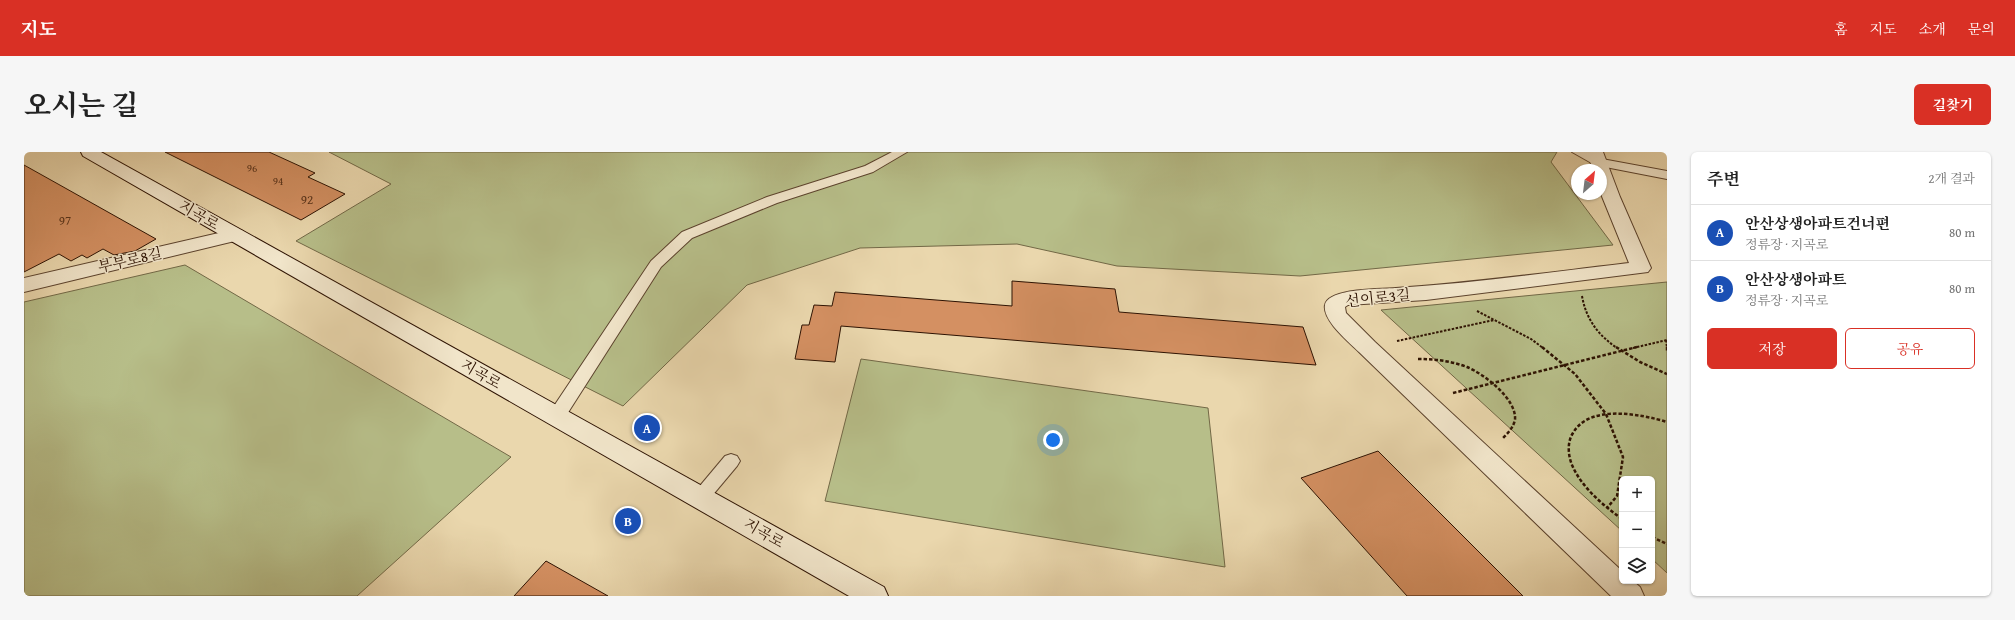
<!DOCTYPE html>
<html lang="ko">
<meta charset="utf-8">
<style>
body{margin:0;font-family:"Gentium Book Plus","Noto Serif KR",serif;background:#f6f6f6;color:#222}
.controls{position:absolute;right:12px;bottom:12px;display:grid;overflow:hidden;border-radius:6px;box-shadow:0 1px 3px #0004}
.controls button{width:36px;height:36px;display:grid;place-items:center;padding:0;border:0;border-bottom:1px solid #e0e0e0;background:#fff;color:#222;font:20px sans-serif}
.compass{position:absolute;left:1547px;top:12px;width:36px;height:36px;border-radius:50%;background:#fff;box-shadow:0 1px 3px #0004;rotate:28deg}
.you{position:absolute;left:1029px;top:288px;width:14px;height:14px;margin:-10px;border:3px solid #fff;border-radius:50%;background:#1a73e8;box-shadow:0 0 0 6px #1a73e833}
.badge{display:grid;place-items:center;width:26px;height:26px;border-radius:50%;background:#d93025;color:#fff;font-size:13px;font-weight:700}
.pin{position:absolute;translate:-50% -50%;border:2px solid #fff;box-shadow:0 1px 4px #0006}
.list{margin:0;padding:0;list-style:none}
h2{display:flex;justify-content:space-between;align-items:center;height:52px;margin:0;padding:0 16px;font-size:17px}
h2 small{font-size:13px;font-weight:400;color:#767676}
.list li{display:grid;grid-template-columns:26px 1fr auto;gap:12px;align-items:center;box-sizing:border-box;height:56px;padding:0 16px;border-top:1px solid #e0e0e0}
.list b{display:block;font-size:15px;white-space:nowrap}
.list p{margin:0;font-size:13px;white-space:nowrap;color:#767676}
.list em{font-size:13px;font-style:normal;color:#767676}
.actions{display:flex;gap:8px;padding:12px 16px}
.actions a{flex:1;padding:9px 0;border:1px solid #d93025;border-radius:6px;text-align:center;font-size:14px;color:#d93025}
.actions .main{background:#d93025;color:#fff}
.icon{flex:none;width:22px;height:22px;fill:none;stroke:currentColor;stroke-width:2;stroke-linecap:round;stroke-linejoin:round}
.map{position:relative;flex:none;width:1643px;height:444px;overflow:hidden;border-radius:6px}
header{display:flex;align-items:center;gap:24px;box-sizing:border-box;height:56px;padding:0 20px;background:#d93025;color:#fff}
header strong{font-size:19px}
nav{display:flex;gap:22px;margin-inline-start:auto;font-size:14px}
.intro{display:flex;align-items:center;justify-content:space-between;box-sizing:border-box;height:96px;padding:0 24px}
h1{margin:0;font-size:28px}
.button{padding:10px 18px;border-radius:6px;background:#d93025;color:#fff;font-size:14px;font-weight:700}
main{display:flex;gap:24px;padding:0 24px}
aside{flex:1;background:#fff;border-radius:6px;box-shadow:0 1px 3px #0004}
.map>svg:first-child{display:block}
.green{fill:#b7be89;stroke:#726846}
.building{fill:#d49062;stroke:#2d1202}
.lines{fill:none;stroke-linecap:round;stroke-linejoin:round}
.service-casing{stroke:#5c432d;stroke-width:2}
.minor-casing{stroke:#5c432d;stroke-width:2}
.secondary-casing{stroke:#2d1202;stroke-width:2}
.path-far1{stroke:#2d1202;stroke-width:2;stroke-dasharray:2.5 1.5;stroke-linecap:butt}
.path{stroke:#2d1202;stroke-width:2.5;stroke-dasharray:3.5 2;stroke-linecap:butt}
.service{fill:#f1e5ca;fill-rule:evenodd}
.minor{fill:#f1e5ca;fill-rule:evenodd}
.secondary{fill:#f1e5ca;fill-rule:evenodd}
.labels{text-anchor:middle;stroke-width:3;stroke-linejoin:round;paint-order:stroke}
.far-number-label{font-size:11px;fill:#57321a}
.number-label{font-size:13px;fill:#57321a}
.street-label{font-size:15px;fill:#2d1202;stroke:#f1e5ca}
</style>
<header>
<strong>지도</strong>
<nav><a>홈</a><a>지도</a><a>소개</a><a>문의</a></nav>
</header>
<div class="intro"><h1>오시는 길</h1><a class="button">길찾기</a></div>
<main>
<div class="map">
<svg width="1643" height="444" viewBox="0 0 1643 444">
<rect width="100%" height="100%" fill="#ead7ad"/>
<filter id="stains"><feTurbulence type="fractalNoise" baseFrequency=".005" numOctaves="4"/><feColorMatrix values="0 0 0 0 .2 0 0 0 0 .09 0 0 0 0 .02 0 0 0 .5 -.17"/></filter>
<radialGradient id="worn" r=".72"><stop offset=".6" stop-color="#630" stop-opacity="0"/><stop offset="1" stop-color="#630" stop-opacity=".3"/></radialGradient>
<g class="green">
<path d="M305,0H1533L1527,10L1589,93L1276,124L1093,114L993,92L836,96L723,133L599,254L272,89L367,32Z"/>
<path d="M161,113L487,305L333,444H0V150Z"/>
<path d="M1643,130V421L1628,407V327H1598V379L1357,158Z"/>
<path d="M837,207L1184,256L1201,415L801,349Z"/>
</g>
<g class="building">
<path d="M141,0H245L291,21L284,25L321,42L277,68Z"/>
<path d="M0,13L34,32L132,87L111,99L90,103L79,97L63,106L58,103L47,109L35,102L0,120Z"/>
<path d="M988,129L1091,137L1095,160L1279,175L1292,213L817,174L811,210L771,207L778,173H785L790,153L808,154L811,140L988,154Z"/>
<path d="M1354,299L1499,444H1383L1277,326Z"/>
<path d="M522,409L584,444H490Z"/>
</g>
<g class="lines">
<defs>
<g id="service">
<path d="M868,0H883L849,20L753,51L668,86L637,115L538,270L532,271L526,270L524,265L526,260L627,109L658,80L743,45L841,14Z"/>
<path d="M1548,0H1564L1578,7L1643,19V27L1571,13Z"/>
<path d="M707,302L713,304L716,309L713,314L682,351L676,353L670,351L667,346L670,341L701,304Z"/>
</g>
<g id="minor">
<path d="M1563,0H1579L1596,45L1627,116L1624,120L1402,148L1324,153L1321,155L1322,161L1351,190L1598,419V429H1609L1616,435L1620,444H1587L1335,200C1325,190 1298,168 1301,153C1304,136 1358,137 1372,136C1450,131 1528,120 1605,111L1577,42V18H1569Z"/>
<path d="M212,77L219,79L221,83L219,87L0,140V126Z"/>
</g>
<path id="secondary" d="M57,0H77L860,435L864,444H825L59,4Z"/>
</defs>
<use href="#service" class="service-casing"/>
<use href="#minor" class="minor-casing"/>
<use href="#secondary" class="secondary-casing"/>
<g class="path-far1">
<path d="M1558,144C1562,167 1574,183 1593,196"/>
<path d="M1453,159L1507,187L1519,196"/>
<path d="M1642,188L1643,196"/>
<path d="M1373,189L1470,168"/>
<path d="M1609,196L1643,188"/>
</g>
<g class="path">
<path d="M1518,195L1551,222L1582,262L1599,305L1593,344L1583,356"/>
<path d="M1592,195L1616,210L1643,222"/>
<path d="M1643,195V199"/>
<path d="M1394,207C1411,207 1427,209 1443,215C1460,222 1493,247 1491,268C1489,276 1484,281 1479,286"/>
<path d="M1429,241L1613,195"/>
<path d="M1598,367C1579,353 1558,336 1548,313C1544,303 1543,290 1549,281C1565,252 1617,262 1643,270"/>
<path d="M1628,385L1643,392"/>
</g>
<use href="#service" class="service"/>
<use href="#minor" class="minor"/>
<use href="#secondary" class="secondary"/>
</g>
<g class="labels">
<g class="far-number-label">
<text x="228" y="20">96</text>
<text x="254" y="33">94</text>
</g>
<g class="number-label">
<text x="283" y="52">92</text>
<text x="41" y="73">97</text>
</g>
<g class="street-label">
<text transform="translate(175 63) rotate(30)" y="5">지곡로</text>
<text transform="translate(106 108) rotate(-13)" y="5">부부로8길</text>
<text transform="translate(1354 146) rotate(-6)" y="5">선이로3길</text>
<text transform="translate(457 222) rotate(30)" y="5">지곡로</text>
<text transform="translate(740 381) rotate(30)" y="5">지곡로</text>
</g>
</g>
<rect width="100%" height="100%" filter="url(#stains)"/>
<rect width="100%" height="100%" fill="url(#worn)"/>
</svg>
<div class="controls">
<button>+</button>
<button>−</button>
<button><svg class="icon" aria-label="layers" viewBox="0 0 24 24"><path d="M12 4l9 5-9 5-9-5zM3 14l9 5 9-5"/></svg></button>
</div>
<svg class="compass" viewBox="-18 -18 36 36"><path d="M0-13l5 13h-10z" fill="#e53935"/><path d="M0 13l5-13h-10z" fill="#767676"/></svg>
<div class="you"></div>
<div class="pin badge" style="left:623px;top:276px;background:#1a4fb4">A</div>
<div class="pin badge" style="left:604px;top:369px;background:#1a4fb4">B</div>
</div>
<aside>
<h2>주변<small>2개 결과</small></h2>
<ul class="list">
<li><span class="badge" style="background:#1a4fb4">A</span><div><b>안산상생아파트건너편</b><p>정류장 · 지곡로</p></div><em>80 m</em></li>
<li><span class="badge" style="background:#1a4fb4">B</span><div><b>안산상생아파트</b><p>정류장 · 지곡로</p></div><em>80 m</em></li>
</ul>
<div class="actions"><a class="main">저장</a><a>공유</a></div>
</aside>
</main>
